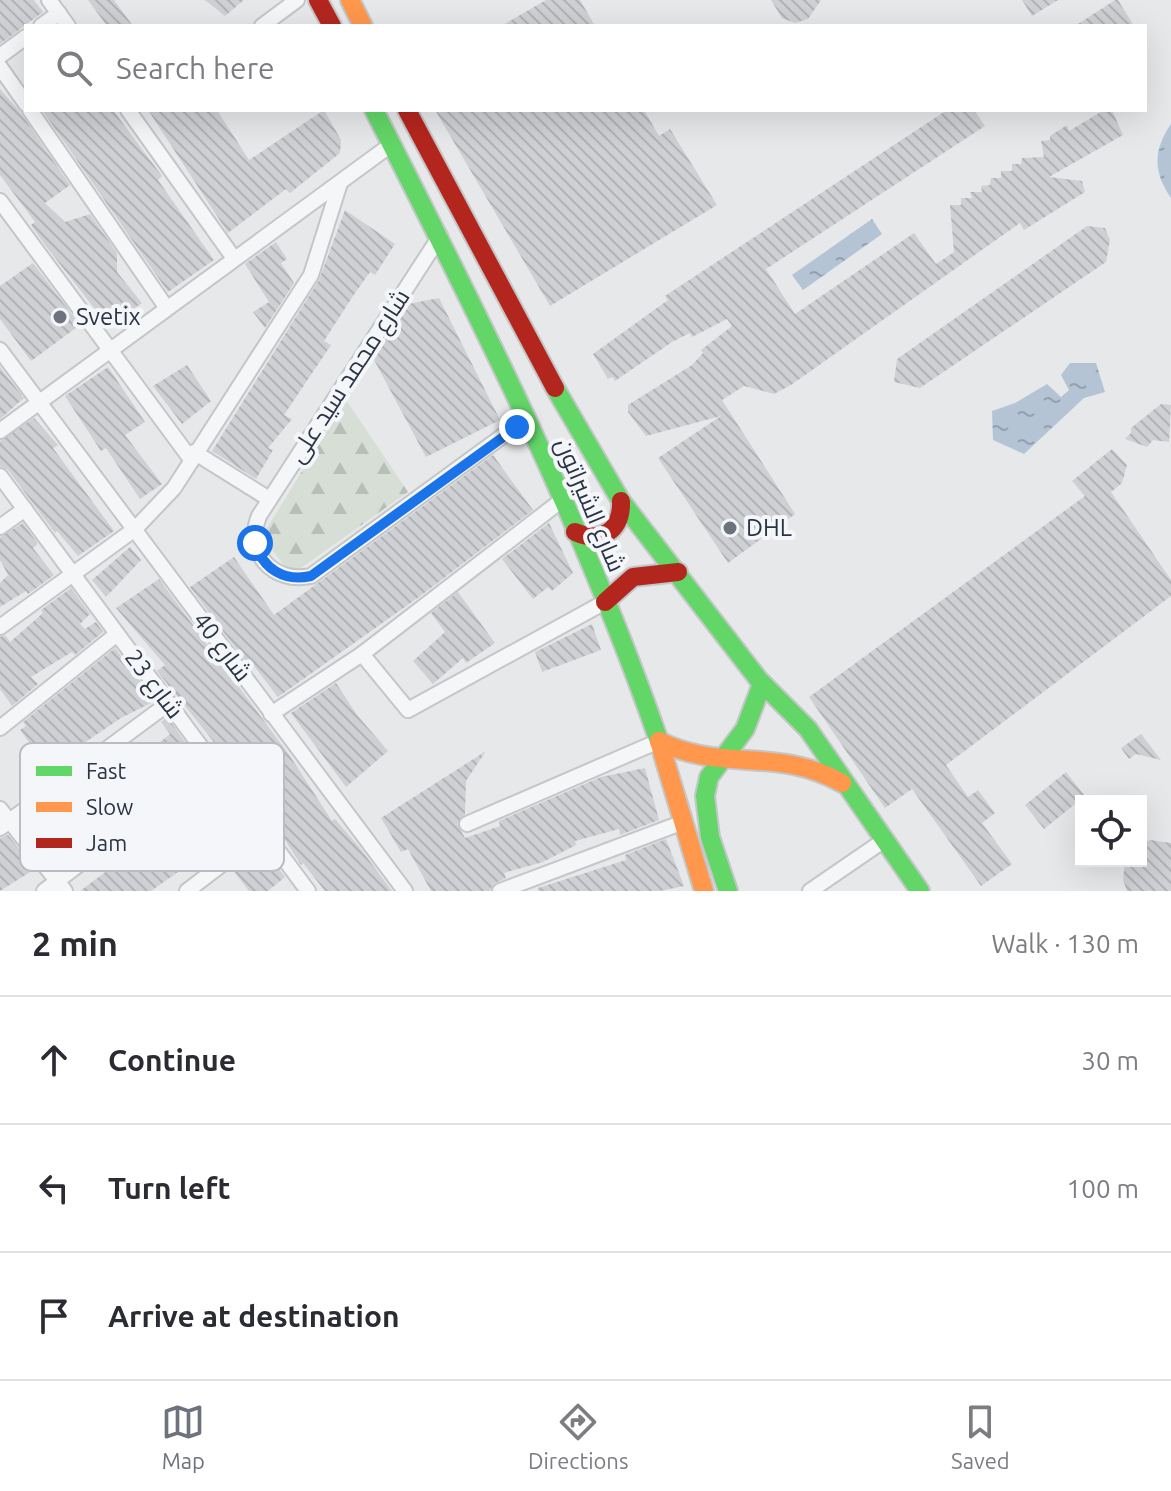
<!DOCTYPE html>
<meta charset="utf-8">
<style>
body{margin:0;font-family:Ubuntu,Cairo,sans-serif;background:#f7f7f7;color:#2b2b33}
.controls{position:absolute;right:24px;bottom:24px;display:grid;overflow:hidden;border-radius:0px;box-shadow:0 8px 32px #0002}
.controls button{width:72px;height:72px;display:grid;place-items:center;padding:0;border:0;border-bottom:2px solid #e1e1e2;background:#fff;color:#2b2b33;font:40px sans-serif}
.stop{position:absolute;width:24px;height:24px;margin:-18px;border:6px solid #1a73e8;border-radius:50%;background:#fff}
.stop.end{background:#1a73e8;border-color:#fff;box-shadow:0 2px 8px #0008}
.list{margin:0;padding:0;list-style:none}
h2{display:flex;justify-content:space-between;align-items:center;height:104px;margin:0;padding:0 32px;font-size:34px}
h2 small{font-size:26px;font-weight:400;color:#7c7c81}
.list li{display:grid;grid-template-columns:52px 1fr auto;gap:24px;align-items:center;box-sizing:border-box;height:128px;padding:0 32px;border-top:2px solid #e1e1e2}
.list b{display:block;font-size:30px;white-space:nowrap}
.list em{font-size:26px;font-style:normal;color:#7c7c81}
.icon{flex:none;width:44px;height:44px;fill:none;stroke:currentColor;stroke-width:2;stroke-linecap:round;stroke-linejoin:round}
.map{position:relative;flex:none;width:1171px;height:891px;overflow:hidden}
.search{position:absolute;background:#fff;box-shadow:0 8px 32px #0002;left:24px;right:24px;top:24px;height:88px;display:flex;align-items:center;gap:20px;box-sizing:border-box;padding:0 28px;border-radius:0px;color:#7c7c81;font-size:30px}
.sheet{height:488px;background:#fff}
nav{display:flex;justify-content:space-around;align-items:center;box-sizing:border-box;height:112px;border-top:2px solid #e1e1e2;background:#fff;font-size:22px;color:#7c7c81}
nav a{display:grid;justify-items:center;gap:4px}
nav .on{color:#6c737f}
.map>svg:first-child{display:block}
.forest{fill:url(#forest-firs)}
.water{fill:url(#water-ripples)}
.building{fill:url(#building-back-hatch)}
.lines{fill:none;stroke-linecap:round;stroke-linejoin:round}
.street-casing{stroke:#c4c6c8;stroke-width:18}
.fast-casing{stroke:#c4c6c8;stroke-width:22}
.slow-casing{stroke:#c4c6c8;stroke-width:22}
.jam-casing{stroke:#c4c6c8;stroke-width:22}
.street{stroke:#f5f6f7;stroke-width:14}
.fast{stroke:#63d668;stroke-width:18}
.slow{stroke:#ff974d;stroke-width:18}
.jam{stroke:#b3261e;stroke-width:18}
.route{stroke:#1a73e8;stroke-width:10}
.poi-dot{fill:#6c737f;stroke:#f4f6f9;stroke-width:3}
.labels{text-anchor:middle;stroke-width:8;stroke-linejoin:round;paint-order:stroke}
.poi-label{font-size:24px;fill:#2b3445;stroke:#f4f6f9;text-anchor:start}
.street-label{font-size:24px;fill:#2b3445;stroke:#f4f6f9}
.key{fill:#f4f6f9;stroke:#b8bcc3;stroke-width:2}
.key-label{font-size:22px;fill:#2b3445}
</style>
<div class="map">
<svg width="1171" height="891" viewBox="0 0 1171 891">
<defs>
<pattern id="forest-firs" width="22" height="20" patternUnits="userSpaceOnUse" patternTransform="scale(2)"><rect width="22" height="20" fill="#d6ded6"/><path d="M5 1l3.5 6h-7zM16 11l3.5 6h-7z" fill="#b8bfb9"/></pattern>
<pattern id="water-ripples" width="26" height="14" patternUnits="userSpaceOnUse" patternTransform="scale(2)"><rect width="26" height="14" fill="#b4c4d5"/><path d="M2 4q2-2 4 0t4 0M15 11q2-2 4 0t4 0" fill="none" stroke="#93a0af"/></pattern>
<pattern id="building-back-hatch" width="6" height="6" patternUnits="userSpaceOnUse" patternTransform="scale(2)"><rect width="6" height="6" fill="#ced0d3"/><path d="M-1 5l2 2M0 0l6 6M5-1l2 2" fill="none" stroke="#b1b3b6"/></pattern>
</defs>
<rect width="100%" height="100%" fill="#e6e8ea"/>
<path class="forest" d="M346,400L408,492L291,575L262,536Z"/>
<g class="water">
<path d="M1171,124V198C1153,172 1153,150 1171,124Z"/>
<path d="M872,219L882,234L803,290L792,275Z"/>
<path d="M1070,363H1096L1105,392L1084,398L1024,454L993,440L992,411L1015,403L1047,384L1061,397L1069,390L1061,375Z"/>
</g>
<g class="building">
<path d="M0,0H34L43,12L0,44Z"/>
<path d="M88,0H114L133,26H107Z"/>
<path d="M205,0H244L225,16Z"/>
<path d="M546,0H580L595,26H501Z"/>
<path d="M771,0H821L808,19L795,23L782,18Z"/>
<path d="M1022,0H1058L1032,16Z"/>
<path d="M1118,0L1134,26H1075L1115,0Z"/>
<path d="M0,89L20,112L70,185L45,203L65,222L90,214L117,253V272L142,303L108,326L45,245L31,225L35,222L0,175Z"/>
<path d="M42,110H113L162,176L158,180L214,260L168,292Z"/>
<path d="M148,110H217L249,160L324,110L341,140L340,153L290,193L286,189L228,233Z"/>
<path d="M435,110H644L659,136L670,129L717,205L550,306Z"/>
<path d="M947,110H974L985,126L766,269L795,314L914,233L936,264L954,252L950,205H961V198H972L970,192H982L981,186L990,185L991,178H1001V171H1012V164H1021L1022,158L1044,157L1041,141L1050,140V136L1067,125L1069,131L1104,110H1112L1123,135L1049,177L1082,181L1085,192L1024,230L1020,223L791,385L774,394L744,386L722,400L795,514L728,563L658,458L721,416L646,436L628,412V405L692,365L703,353L701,350L732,326L727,319L692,337L690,333L672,342L615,381L613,377L608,379L593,354L668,300L665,296Z"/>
<path d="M345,210L395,244L375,275L370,272L353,296L324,341L331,345L284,415L292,419L268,448L273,450L256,479L212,451L319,280Z"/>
<path d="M1087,226L1105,228L1110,240L1106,262L920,388L894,382L897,359Z"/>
<path d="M276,242L287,259L281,263L294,283L265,328L253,312L269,302L245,264Z"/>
<path d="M33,263L80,325L31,361L0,319V286Z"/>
<path d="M439,298L500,420L426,457L373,358L408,304Z"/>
<path d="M187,365L211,401L182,424L153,386Z"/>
<path d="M0,367L24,398L0,419Z"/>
<path d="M108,367L145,422L125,435L162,484L140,499L106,448L101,451L65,396Z"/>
<path d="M1161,404L1171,405L1169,442L1153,440L1147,447L1125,439L1131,433V428Z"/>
<path d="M34,418L58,445L53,448L114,531L78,556L57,531L55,533L8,470L0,466V441Z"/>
<path d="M1112,449L1127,465L1122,483L1111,492L1171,580V596L946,765L968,797L978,790L995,813L982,823L1012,864L981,886L912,789L885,808L809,697L1085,496L1072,481Z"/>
<path d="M493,455L533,510L419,597L278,697L251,662L248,665L190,587L234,557L274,615Z"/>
<path d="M23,523L38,544L33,548L54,575L28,594L26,591L0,607V583L8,575L0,560V537Z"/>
<path d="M549,523L573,573L552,591L548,587L533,599L502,559Z"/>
<path d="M130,547L141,560L106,597L92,580Z"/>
<path d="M159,579L290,756L332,821L335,819L360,848L392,891H325L303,863L301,865L274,823L226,763L229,761L157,671L165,665L116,608Z"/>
<path d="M71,588L90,614L80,624L85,629L96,622L103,632L75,655L72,652L31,677L38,684L12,706L0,689V637L5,635L10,642L43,613L41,610Z"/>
<path d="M458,592L495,643L466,663L463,658L433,684L413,661L445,632L431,613Z"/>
<path d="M592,624L601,650L542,672L535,652Z"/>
<path d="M115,648L155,701L121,718L59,760L65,768L54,776L20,730L26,726L23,722Z"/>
<path d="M336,683L357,715L388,751L346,787L291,713Z"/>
<path d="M167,717L191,750L130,792L122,779L91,805L109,829L71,856L39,811L105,763L112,771L159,743L170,734L161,722Z"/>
<path d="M1141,734L1161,760L1136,754L1129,759L1121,748Z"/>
<path d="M486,751L466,781L465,814L457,824L465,838L500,826L499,821L601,777L645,768L659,820L620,835L619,829L575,841L576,845L543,862L504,873L506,878L493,884L490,891H431L408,849L401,852L381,818Z"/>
<path d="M1066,772L1085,796L1044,829L1025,805Z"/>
<path d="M211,777L245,823L221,841L217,836L180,861L175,867L178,872L151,891H80L132,852L125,842Z"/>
<path d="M8,835L35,869L0,891V838Z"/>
<path d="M666,839L684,886L660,891H538V888L626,860L625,855Z"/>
<path d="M1150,840L1171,843V891H1127L1123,880L1125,861H1141V843Z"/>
<path d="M249,856L257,866L269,856L285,877L268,891H249L232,869Z"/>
</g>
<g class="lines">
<defs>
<g id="street">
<path d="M49,0L68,26"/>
<path d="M41,26L59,13"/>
<path d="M262,26L297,0"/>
<path d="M0,56L26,37"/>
<path d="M0,67L26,104"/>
<path d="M30,110L166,307"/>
<path d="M128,110L233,257"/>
<path d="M0,201L190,458"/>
<path d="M440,236L259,516C244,552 273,584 311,576L526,419"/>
<path d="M0,350L405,891"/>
<path d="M0,431L392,144"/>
<path d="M194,452L269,499"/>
<path d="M0,476L308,891"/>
<path d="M0,527L25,509"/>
<path d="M0,627L135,529L174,488L311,275L340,183"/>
<path d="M362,654L408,710L605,602"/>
<path d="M271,714L362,654L562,500"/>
<path d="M0,728L117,634"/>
<path d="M0,809L65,891"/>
<path d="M467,824L659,741"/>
<path d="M0,828L169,703"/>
<path d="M44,891L213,763"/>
<path d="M187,891L264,832"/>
<path d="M500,891L681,823"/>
<path d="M810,891L883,841"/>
</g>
<g id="fast">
<path d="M374,110C479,316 583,522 659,741"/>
<path d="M555,388L621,501L759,680L808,729L920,891"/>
<path d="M728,891L710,837L705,796L709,777L745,729L762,684"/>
</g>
<g id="slow">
<path d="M350,0L363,26"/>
<path d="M659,741L704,891"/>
<path d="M659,741C722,773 777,746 842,783"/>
</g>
<g id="jam">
<path d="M318,0L332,26"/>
<path d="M407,110L555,388"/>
<path d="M575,532C602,544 622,530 621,501"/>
<path d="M605,602L633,577L678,572"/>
</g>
</defs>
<use href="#street" class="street-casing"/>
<use href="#fast" class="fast-casing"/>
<use href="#slow" class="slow-casing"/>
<use href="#jam" class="jam-casing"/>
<use href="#street" class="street"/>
<use href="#fast" class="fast"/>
<use href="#slow" class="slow"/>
<use href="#jam" class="jam"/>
</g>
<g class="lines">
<path class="route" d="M255,543C263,569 284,582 311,576L517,427"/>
</g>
<g class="poi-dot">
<circle cx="60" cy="317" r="8"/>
<circle cx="730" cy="528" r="8"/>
</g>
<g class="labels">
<g class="poi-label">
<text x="76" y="325">Svetix</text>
<text x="746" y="536">DHL</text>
</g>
<g class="street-label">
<text transform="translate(349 376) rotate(-57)" y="8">شارع محمد سيد على</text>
<text transform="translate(590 505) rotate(67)" y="8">شارع الشيراتون</text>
<text transform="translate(222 647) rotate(53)" y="8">شارع 40</text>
<text transform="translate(154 684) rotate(53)" y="8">شارع 23</text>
</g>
</g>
<rect x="20" y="743" width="264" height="128" rx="12" class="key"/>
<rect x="36" y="766" width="36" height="10" fill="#63d668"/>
<rect x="36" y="802" width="36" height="10" fill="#ff974d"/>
<rect x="36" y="838" width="36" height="10" fill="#b3261e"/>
<g class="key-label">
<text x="86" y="779">Fast</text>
<text x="86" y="815">Slow</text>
<text x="86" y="851">Jam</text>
</g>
</svg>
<div class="controls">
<button><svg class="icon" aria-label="locate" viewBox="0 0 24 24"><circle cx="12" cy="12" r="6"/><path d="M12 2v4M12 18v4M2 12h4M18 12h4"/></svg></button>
</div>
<div class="stop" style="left:255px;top:543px"></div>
<div class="stop end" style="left:517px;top:427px"></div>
<div class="search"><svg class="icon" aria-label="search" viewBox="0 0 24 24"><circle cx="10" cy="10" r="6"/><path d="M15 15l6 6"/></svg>Search here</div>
</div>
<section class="sheet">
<h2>2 min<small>Walk · 130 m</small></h2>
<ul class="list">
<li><svg class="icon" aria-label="ahead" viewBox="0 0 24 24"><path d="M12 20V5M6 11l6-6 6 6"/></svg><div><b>Continue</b></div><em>30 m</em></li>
<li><svg class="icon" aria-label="left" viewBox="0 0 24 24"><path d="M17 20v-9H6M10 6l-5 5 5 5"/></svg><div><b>Turn left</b></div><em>100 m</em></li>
<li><svg class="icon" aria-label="arrive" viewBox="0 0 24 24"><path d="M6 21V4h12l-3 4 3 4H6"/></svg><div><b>Arrive at destination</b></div></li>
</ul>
</section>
<nav>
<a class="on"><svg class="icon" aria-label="map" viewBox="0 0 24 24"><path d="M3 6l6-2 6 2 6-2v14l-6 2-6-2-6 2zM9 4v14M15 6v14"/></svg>Map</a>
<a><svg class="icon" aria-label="directions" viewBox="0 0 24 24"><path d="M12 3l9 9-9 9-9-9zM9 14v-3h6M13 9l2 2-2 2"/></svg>Directions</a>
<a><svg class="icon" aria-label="saved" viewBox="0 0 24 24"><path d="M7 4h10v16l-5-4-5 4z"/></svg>Saved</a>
</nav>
